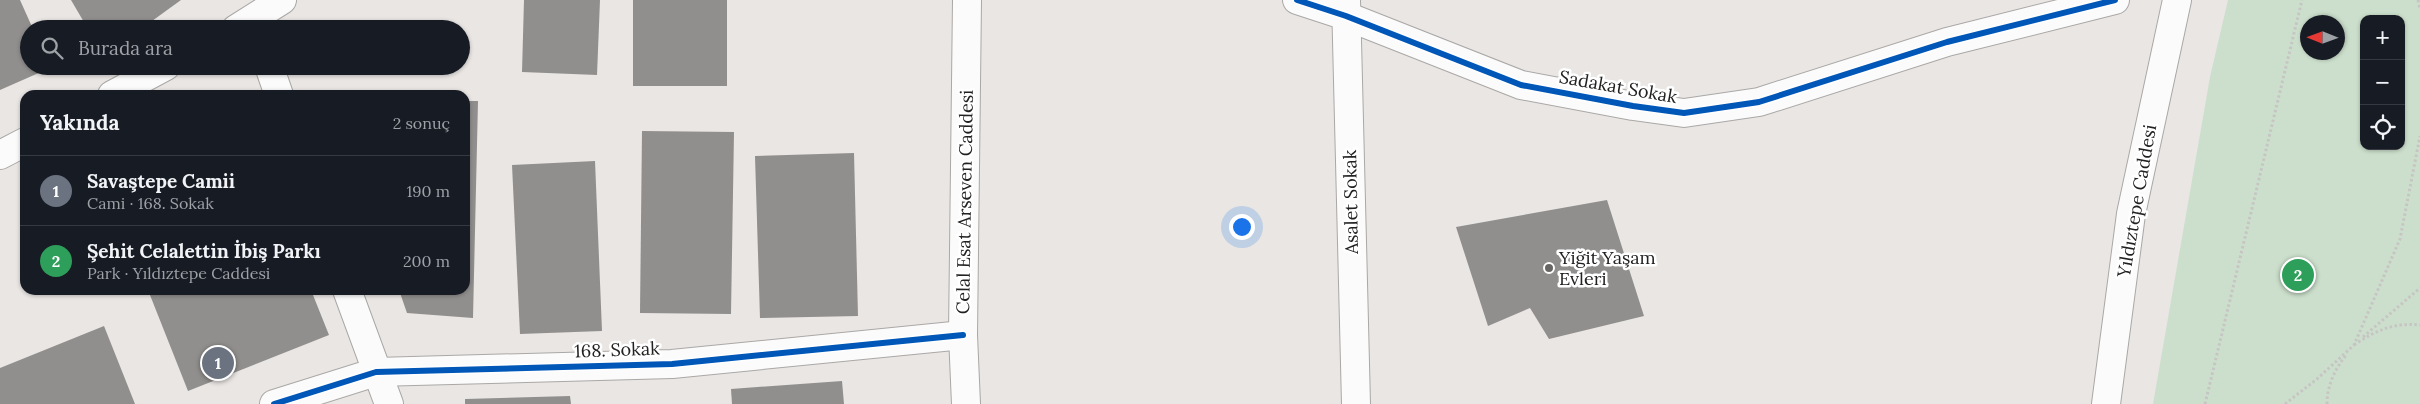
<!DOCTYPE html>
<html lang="tr">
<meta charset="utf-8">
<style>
body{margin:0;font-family:Lora,serif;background:#242831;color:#f1f3f6}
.controls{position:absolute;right:15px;top:15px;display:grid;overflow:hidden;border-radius:10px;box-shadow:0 1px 4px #0004}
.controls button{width:45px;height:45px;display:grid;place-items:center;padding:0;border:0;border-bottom:1px solid #363941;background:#171b24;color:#f1f3f6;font:25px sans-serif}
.compass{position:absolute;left:2300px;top:15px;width:45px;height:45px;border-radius:50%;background:#171b24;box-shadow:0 1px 4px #0004;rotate:271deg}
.you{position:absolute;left:1241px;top:226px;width:18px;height:18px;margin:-12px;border:4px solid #fff;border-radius:50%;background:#1a73e8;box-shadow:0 0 0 8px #1a73e833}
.badge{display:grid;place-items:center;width:32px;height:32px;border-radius:50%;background:#0b8043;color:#fff;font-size:16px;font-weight:700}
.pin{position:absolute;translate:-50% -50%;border:2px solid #fff;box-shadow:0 1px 5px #0006}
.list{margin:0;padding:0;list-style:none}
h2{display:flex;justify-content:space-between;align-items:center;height:65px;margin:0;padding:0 20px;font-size:21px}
h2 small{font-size:16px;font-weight:400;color:#9ea1a6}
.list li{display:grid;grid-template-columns:32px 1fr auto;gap:15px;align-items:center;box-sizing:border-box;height:70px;padding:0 20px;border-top:1px solid #363941}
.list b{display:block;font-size:19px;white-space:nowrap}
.list p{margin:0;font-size:16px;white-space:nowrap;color:#9ea1a6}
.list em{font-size:16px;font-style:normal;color:#9ea1a6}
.icon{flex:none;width:28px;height:28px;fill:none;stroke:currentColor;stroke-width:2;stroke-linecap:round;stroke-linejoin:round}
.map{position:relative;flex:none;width:2420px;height:404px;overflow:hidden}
.search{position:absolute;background:#171b24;box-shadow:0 1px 4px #0004;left:20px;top:20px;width:450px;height:55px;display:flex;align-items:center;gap:12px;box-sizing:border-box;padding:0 18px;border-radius:28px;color:#9ea1a6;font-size:19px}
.panel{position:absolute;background:#171b24;box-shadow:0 1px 4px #0004;left:20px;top:90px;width:450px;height:205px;border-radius:15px}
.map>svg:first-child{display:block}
.green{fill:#ccdfcc;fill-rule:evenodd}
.building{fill:#918f8e}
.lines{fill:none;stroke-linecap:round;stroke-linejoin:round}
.minor-casing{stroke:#aaa8a6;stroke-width:30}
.major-casing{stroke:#aaa8a6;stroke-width:30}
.path{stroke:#c6c5c4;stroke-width:3;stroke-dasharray:2.5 2.5;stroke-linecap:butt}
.minor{stroke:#fcfbfb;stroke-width:28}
.major{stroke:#fcfbfb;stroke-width:28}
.cycleway-casing{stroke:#fff;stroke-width:9}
.cycleway{stroke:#0057b8;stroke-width:6}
.poi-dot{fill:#686665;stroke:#fff;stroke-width:2}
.labels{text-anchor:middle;stroke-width:5;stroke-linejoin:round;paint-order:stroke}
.street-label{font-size:18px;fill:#222120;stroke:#fff}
.poi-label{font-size:18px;fill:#222120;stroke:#fff;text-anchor:start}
</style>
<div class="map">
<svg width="2420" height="404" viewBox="0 0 2420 404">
<rect width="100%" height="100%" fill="#e9e6e4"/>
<path class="green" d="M2228,0H2420V404H2153L2210,77ZM2364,19H2401V146H2364ZM2308,22H2338V52H2308Z"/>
<g class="building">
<path d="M0,0H20L33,29H29V66H49L50,68L0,90Z"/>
<path d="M71,0H181L141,29H88Z"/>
<path d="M524,0H600L597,75L522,72Z"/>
<rect x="633" y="0" width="94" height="86"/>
<path d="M465,101H478L473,318L407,313L399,290H465Z"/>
<path d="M642,131L734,132L731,314L640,313Z"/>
<path d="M854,153L858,316L760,318L755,156Z"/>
<path d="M595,161L602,331L520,334L512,165Z"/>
<path d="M1607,200L1644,316L1549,339L1530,308L1488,326L1456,227Z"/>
<path d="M148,290H311L329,335L188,391Z"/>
<path d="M104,326L135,404H0V368Z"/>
<path d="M842,381L844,404H732L731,389Z"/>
<path d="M570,396L571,404H465V399Z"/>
</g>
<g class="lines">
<defs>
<g id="minor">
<path d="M1297,0L1346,16L1521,85L1633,106L1684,113L1759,102L1947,42L2115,0"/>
<path d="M1346,0L1356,404"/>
<path d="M236,29L282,0"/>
<path d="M269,66L279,95"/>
<path d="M112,95L166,66"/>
<path d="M0,155L25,142"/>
<path d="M347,290L389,404"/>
<path d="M274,404L376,372L672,364L963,335"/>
<path d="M2106,404L2131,214L2177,0"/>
</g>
<path id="major" d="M966,404L963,335L967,0"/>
</defs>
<use href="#minor" class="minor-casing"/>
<use href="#major" class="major-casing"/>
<g class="path">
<path d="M2418,0L2420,9"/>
<path d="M2363,337L2420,288"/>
<path d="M2354,345C2375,331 2394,322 2420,325"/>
<path d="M2205,404L2302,0"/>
<path d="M2285,404L2317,379L2354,345L2400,239L2420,136"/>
<path d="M2327,404C2327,385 2335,369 2347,354"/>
</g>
<use href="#minor" class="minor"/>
<use href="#major" class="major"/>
<defs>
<g id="cycleway">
<path d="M1297,0L1346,16L1521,85L1633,106L1684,113L1759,102L1947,42L2115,0"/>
<path d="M274,404L376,372L672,364L963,335"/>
</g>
</defs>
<use href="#cycleway" class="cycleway-casing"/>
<use href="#cycleway" class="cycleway"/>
</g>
<circle class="poi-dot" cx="1549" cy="268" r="5"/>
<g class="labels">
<g class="street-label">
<text transform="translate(1618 87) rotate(10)" y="6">Sadakat Sokak</text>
<text transform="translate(2137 201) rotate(-80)" y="6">Yıldıztepe Caddesi</text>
<text transform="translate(965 202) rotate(-89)" y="6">Celal Esat Arseven Caddesi</text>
<text transform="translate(1351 202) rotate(-91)" y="6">Asalet Sokak</text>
<text transform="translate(617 350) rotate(-2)" y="6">168. Sokak</text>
</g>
<g class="poi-label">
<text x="1559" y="264">Yiğit Yaşam<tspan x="1559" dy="21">Evleri</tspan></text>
</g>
</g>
</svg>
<div class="controls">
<button>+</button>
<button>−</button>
<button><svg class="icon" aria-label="locate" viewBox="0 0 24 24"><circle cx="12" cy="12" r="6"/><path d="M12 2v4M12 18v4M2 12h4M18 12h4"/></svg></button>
</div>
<svg class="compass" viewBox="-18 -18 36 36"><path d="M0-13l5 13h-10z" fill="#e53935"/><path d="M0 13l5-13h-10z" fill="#9ea1a6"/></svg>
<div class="you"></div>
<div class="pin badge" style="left:218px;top:363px;background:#6b7280">1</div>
<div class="pin badge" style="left:2298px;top:275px;background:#2e9e5b">2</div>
<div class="search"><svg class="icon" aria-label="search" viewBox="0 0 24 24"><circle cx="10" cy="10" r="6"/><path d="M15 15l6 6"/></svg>Burada ara</div>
<section class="panel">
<h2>Yakında<small>2 sonuç</small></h2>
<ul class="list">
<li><span class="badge" style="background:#6b7280">1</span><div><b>Savaştepe Camii</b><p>Cami · 168. Sokak</p></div><em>190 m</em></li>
<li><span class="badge" style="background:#2e9e5b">2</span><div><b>Şehit Celalettin İbiş Parkı</b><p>Park · Yıldıztepe Caddesi</p></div><em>200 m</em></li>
</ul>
</section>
</div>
